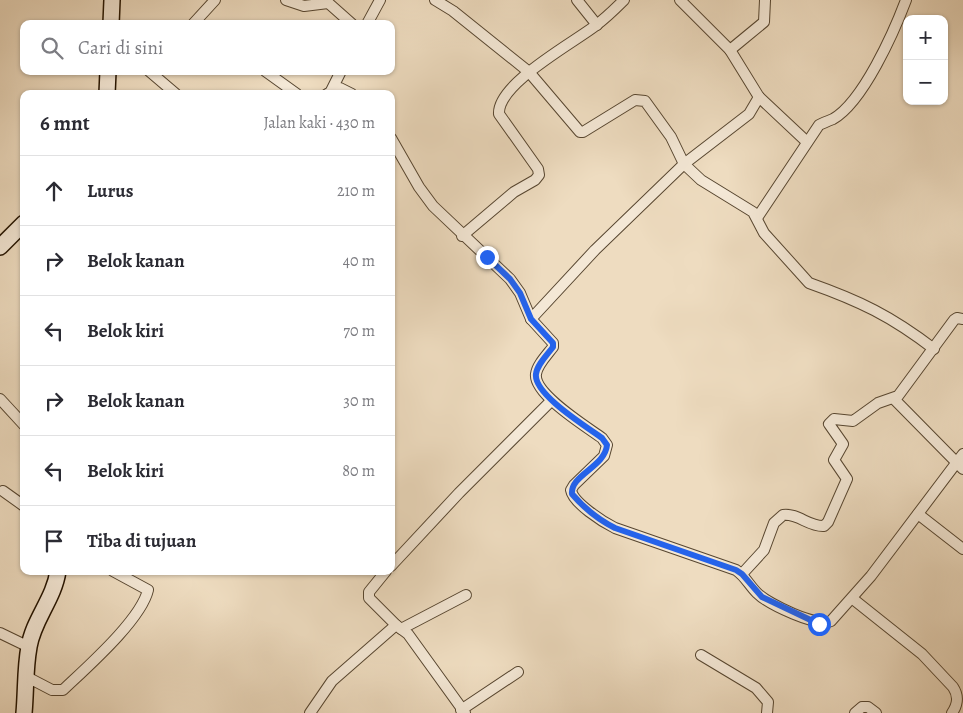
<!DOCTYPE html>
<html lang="id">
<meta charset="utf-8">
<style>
body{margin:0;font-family:Alegreya,serif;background:#f2f2f3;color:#2b2b33}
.controls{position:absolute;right:15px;top:15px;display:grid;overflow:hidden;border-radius:10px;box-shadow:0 1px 4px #0004}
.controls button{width:45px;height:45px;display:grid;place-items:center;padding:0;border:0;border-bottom:1px solid #e1e1e2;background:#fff;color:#2b2b33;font:25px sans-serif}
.stop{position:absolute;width:15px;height:15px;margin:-11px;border:4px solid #2563eb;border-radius:50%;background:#fff}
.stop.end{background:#2563eb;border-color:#fff;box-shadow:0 1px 5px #0008}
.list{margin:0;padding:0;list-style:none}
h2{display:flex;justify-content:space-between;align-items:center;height:65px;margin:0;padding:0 20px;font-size:21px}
h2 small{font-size:16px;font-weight:400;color:#7c7c81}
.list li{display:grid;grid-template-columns:32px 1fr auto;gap:15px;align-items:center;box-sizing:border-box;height:70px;padding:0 20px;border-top:1px solid #e1e1e2}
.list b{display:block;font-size:19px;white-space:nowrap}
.list em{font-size:16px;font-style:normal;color:#7c7c81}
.icon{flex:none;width:28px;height:28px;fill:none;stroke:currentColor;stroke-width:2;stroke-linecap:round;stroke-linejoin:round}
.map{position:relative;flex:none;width:963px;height:713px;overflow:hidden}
.search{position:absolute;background:#fff;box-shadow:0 1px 4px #0004;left:20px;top:20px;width:375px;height:55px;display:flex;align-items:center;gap:12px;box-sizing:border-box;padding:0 18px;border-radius:10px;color:#7c7c81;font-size:19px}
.panel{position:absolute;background:#fff;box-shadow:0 1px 4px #0004;left:20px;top:90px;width:375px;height:485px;border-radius:10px}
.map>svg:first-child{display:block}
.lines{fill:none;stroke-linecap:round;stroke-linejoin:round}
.street-casing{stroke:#574630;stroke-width:12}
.secondary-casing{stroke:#251400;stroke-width:18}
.street{stroke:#f4e8d6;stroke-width:10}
.secondary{stroke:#f4e8d6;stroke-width:15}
.route{stroke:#2563eb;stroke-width:6}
</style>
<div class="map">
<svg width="963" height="713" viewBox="0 0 963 713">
<rect width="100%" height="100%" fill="#eedcc0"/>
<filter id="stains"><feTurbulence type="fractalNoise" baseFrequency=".004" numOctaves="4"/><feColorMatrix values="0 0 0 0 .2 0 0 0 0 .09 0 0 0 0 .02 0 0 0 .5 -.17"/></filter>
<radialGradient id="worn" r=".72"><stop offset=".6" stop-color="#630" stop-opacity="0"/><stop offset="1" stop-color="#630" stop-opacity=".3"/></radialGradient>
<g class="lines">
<defs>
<g id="street">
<path d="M286,0L304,6L328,3"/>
<path d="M325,0L352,24"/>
<path d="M435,0L453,11L529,72L580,132H583L635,100L645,101L671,137L684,164L701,180L753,212L764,233L809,283C860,301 891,316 934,349"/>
<path d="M577,0L597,25"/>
<path d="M680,0L730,50L764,22L765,0"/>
<path d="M193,24L215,0"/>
<path d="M367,24L380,0"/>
<path d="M149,71L176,94"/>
<path d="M265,71L297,94"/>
<path d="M331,91L341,71"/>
<path d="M327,94L340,88L352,94"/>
<path d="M759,97L807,142"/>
<path d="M391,138L419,187L433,206L510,279L520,293L531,319L553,343V347C547,355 537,365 536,374C533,394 587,427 602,438L607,445L604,456L574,485L571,490C573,503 603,522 615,528L736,570C745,576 749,585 757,593C768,604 818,628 831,621L871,576L963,454"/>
<path d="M757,218L819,125C823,123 828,121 833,119C863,102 894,32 906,0"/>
<path d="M462,236L514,192L535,180L539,175L538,169L499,114C497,84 573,43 595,26C606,18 615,9 624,0"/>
<path d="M531,319L595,250L684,164L749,114L759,97L730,50"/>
<path d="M0,399L24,425"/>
<path d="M894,399L963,469"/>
<path d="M3,491L24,506"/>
<path d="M918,514L963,549"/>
<path d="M391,566L459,493L551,401"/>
<path d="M742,574L764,550L774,523L783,515C798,513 809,527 824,526L828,522L847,479L834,460L843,444L829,424L834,419L853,421L878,403L898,396L954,320L957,318L963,319"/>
<path d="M853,599L922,654L953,687C959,696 958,704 952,713"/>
<path d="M396,625L408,634L465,713"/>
<path d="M401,629L466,595"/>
<path d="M0,633L29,647"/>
<path d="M701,655L756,688L768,702L767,713"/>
<path d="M27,677L52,690H63C86,668 141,620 148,590L113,571"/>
<path d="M461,710L518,672"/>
<path d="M310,713L332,681L396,625L369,598V592L386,571"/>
<path d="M855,713L862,707H868L876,713"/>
</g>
<g id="secondary">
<path d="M111,24L112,0"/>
<path d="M107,94L108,71"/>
<path d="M0,247L24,223"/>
<path d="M24,713C26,691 25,668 29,647C33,620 54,599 58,571"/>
</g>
</defs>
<use href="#street" class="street-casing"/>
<use href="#secondary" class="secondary-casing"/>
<use href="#street" class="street"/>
<use href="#secondary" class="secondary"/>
</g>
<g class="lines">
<path class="route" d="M487,257L510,279L520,293L531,319L553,343V347C547,355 537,365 536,374C533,394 587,427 602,438L607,445C605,467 570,475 572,494C584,508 599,520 615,528L736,570L742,574L762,597L819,624"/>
</g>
<rect width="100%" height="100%" filter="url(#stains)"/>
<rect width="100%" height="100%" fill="url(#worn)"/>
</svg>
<div class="controls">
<button>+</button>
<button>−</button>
</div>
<div class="stop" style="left:819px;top:624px"></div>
<div class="stop end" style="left:487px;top:257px"></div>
<div class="search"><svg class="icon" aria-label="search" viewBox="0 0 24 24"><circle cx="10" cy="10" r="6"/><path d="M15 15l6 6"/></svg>Cari di sini</div>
<section class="panel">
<h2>6 mnt<small>Jalan kaki · 430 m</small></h2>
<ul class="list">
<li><svg class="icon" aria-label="ahead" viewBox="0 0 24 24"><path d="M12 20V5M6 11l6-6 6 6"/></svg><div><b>Lurus</b></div><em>210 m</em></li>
<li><svg class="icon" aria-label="right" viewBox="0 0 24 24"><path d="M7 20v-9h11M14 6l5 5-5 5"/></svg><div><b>Belok kanan</b></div><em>40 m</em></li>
<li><svg class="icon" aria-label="left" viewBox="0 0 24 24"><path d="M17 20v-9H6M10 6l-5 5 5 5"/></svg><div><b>Belok kiri</b></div><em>70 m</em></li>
<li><svg class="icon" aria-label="right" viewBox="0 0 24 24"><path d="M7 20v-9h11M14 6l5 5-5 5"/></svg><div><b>Belok kanan</b></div><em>30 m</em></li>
<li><svg class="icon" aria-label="left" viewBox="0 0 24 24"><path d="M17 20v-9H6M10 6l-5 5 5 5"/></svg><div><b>Belok kiri</b></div><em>80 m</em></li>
<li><svg class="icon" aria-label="arrive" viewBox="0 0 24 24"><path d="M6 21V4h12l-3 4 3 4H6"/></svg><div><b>Tiba di tujuan</b></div></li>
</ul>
</section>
</div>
